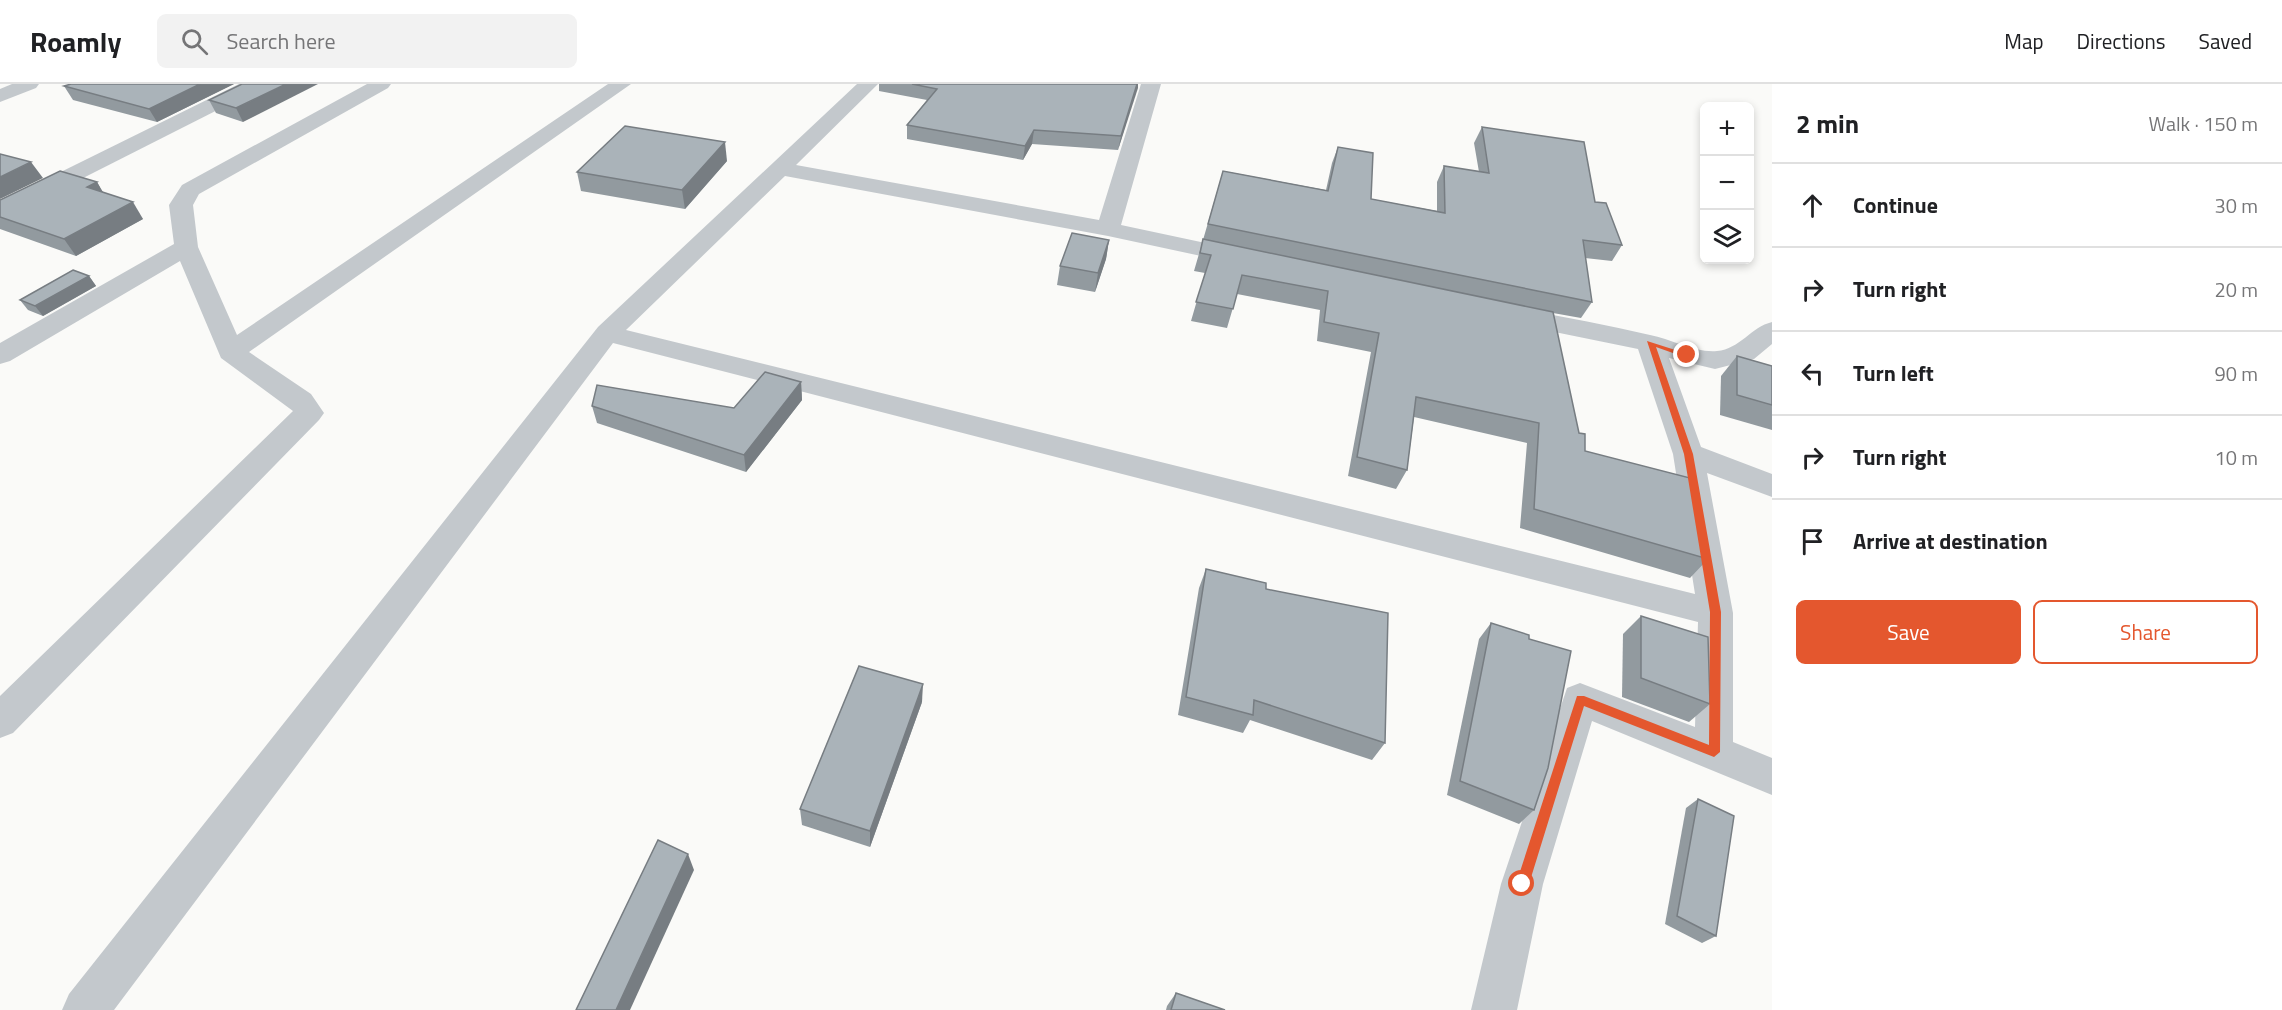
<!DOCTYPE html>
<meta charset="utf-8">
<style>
body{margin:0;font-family:"Titillium Web",sans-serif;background:#f2f2f2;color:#202124}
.controls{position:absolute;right:18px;top:18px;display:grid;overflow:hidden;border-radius:9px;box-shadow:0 3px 9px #0003}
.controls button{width:54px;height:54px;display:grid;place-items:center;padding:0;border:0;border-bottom:2px solid #e0e0e0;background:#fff;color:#202124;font:30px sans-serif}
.stop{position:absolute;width:18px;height:18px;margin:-14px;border:4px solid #e4572e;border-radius:50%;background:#fff}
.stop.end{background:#e4572e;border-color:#fff;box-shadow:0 2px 6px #0008}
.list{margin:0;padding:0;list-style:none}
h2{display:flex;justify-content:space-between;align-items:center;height:78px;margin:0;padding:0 24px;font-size:26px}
h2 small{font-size:20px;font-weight:400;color:#757577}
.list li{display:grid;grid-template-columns:39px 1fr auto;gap:18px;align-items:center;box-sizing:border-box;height:84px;padding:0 24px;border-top:2px solid #e0e0e0}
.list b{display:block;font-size:22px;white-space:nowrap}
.list em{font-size:20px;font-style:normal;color:#757577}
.actions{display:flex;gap:12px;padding:18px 24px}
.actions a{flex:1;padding:14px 0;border:2px solid #e4572e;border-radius:9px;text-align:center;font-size:21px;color:#e4572e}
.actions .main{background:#e4572e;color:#fff}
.icon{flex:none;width:33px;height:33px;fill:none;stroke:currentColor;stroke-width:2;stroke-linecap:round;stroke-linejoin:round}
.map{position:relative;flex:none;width:1772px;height:926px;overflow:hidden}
header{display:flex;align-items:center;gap:36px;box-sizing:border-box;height:84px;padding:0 30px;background:#fff;border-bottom:2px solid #e0e0e0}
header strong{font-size:28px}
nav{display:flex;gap:33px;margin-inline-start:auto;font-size:21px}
.search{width:420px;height:54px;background:#f2f2f2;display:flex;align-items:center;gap:15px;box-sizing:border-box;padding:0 21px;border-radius:9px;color:#757577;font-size:22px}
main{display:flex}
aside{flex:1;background:#fff}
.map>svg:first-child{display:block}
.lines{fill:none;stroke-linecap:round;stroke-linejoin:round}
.minor{fill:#c3c8cc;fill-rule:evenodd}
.wall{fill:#929a9f}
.shaded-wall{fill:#777d82}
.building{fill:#aab3b9;stroke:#777d82;stroke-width:1.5}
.route{fill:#e4572e}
</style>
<header>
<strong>Roamly</strong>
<div class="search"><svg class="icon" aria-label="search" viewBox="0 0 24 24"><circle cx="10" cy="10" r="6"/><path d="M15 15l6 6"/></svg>Search here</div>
<nav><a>Map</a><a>Directions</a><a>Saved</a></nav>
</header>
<main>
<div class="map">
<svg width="1772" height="926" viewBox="0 0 1772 926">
<rect width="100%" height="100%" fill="#fafaf8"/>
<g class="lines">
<g class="minor">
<path d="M12,0H39L36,4L0,18V5Z"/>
<path d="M239,0H264L261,4L8,132L0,134V118Z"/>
<path d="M367,0H391L388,4L199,110L193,121L198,163L237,251L608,0H631L249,268L311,310L324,329L319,336L13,649L0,654V612L293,327L221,274L180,177L10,277L0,280V259L174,160L169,121L182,101Z"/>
<path d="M857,0H878L796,81L1099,136L1141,0H1161L1121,141L1243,167L1252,169L1255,174L1252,179L1243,181L1108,152L785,92L626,246L1695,510L1673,370L1638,265L1511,239L1502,237L1498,231L1502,225L1511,223C1557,232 1604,240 1650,251C1671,255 1695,269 1717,267C1740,265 1751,243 1772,238V260L1754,275L1715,285L1669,274L1701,363L1772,390V413L1707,389L1733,529V658L1772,674V711L1592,637L1543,800L1517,926H1471L1501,800L1567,604L1580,599L1695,643L1698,538L613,259L114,926H62L69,910L598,243Z"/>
</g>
</g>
<g class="wall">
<path d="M71,0H234L157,38L73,16L64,2Z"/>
<path d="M242,0L243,38L216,29L209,16Z"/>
<path d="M879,0H1138L1118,66L1032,60L1023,76L907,55V41L927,16L879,7Z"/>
<path d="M1482,43L1595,118L1622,161L1612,177L1585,174L1592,218L1581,234L1553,229L1579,349L1585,367L1708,475L1690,494L1520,444L1527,359L1414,333L1407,386L1396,405L1348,392L1371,268L1317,257L1320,226L1237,210L1227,244L1191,237L1205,189L1194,187L1223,87L1326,106L1332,79L1338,63L1371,115L1437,127V98L1444,82L1479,88L1474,59Z"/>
<path d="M727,77L685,125L581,107L577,88Z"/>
<path d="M97,98L103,109L143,135L76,172L0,145V116Z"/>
<path d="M1109,156L1106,175L1095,208L1057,201L1060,182Z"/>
<path d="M89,192L96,202L43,232L28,226L20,216Z"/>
<path d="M1737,272L1772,282V346L1720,331L1721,292Z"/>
<path d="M801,298L802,316L746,388L597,339L592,322L734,324Z"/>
<path d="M1206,485L1266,505L1385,659L1372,676L1250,636L1243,649L1178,631L1199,504Z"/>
<path d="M1641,532L1710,620L1689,638L1622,613L1623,550Z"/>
<path d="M1491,539L1534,726L1519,740L1447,711L1479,555Z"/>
<path d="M922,618L870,763L802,741L800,725Z"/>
<path d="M1698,715L1716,852L1702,859L1665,840L1686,724Z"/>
<path d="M1176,909L1225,926H1166L1167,922Z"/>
</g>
<g class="shaded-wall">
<path d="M200,0H234L157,38L149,25Z"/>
<path d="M286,0H318L243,38L236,24Z"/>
<path d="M1137,0H1138V4L1118,66L1121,52Z"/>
<path d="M1034,46L1032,60L1023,76L1025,62Z"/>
<path d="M725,58L727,77L685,125L682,106Z"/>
<path d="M31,78L43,94L0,115V93Z"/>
<path d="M97,98L107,115L87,103Z"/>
<path d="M133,118L143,135L76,172L64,155Z"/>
<path d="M1109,156L1106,175L1095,208L1098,189Z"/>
<path d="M89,192L96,202L43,232L35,222Z"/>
<path d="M801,298L802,316L746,388L744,371Z"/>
<path d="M923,600L922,618L870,763V747Z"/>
<path d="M688,770L694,786L630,926H616Z"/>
</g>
<g class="building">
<path d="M71,0H200L149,25L64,2Z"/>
<path d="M242,0H286L236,24L209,16Z"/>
<path d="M912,0H1137L1121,52L1034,46L1025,62L907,41L937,5Z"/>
<path d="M625,42L725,58L682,106L577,88Z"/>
<path d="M1482,43L1584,58L1595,118L1606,119L1622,161L1583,156L1592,218L1208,140L1223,87L1328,107L1338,63L1373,69L1371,115L1445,129L1444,82L1489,89Z"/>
<path d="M0,70L31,78L0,93Z"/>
<path d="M60,87L97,98L87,103L133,118L64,155L0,133V116Z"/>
<path d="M1072,149L1109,156L1098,189L1060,182Z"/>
<path d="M1203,155L1553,228L1579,349L1585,350V367L1694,395L1708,475L1534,425L1539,339L1416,313L1407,386L1357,373L1379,249L1324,238L1328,207L1242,191L1233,225L1196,218L1211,171L1200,169Z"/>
<path d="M73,186L89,192L35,222L20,216Z"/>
<path d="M1737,272L1772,282V321L1737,311Z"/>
<path d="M765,288L801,298L744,371L592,322L597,301L734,324Z"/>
<path d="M1206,485L1266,499V505L1388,529L1385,659L1254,616L1253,631L1186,613Z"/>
<path d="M1641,532L1708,553L1710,620L1641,594Z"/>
<path d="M1491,539L1529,551V555L1571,567L1548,684L1534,726L1460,697Z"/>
<path d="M859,582L923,600L870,747L800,725Z"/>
<path d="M1698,715L1734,732L1716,852L1677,832Z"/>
<path d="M658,756L688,770L616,926H576Z"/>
<path d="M1176,909L1225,926H1171Z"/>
</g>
<path class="route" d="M1647,257L1691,271L1687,274L1656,263L1693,370L1721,528L1720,668L1714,673L1584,622L1529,800L1527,804L1522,806L1518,804L1516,800L1577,612H1584L1709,661L1710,528L1684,370Z"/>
</svg>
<div class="controls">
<button>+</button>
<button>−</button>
<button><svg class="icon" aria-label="layers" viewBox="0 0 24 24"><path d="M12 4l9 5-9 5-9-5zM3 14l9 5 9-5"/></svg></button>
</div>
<div class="stop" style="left:1522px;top:800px"></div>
<div class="stop end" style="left:1687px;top:271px"></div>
</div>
<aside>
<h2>2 min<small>Walk · 150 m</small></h2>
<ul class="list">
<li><svg class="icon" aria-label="ahead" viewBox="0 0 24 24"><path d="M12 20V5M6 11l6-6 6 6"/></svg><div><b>Continue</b></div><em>30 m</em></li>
<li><svg class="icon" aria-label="right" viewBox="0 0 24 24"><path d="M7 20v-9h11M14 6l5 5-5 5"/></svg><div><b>Turn right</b></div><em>20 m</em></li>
<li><svg class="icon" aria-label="left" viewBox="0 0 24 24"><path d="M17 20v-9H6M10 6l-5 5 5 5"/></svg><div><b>Turn left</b></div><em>90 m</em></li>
<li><svg class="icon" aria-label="right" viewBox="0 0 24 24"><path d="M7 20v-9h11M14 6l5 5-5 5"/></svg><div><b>Turn right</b></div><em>10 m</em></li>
<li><svg class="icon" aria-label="arrive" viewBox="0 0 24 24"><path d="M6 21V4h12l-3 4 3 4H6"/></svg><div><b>Arrive at destination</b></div></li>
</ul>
<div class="actions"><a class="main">Save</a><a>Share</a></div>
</aside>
</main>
